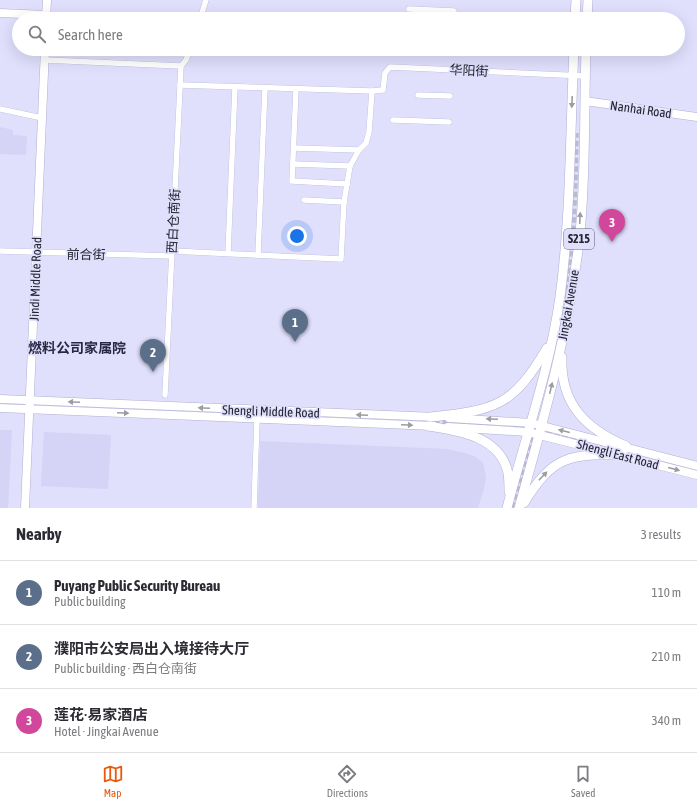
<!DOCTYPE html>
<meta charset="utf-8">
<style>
body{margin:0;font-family:"Asap Condensed","Noto Sans SC",sans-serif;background:#f2f2f3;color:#2b2b33}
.you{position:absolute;left:297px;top:236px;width:14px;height:14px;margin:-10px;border:3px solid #fff;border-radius:50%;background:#1a73e8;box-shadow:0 0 0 6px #1a73e833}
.badge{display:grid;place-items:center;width:26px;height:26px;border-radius:50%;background:#ea580c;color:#fff;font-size:13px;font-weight:700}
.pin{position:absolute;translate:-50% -33px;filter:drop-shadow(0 1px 2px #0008)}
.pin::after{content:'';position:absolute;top:21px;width:14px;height:12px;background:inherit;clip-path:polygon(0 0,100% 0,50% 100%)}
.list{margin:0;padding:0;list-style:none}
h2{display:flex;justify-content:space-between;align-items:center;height:52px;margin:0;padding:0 16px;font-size:17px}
h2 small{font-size:13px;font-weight:400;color:#7c7c81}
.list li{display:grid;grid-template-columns:26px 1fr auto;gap:12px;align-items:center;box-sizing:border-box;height:64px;padding:0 16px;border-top:1px solid #e1e1e2}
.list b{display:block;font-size:15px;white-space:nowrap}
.list p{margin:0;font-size:13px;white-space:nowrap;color:#7c7c81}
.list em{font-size:13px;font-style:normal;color:#7c7c81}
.icon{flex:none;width:22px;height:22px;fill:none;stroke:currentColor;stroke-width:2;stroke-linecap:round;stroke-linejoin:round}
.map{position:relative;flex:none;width:697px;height:508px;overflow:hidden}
.search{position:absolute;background:#fff;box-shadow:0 4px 16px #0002;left:12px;right:12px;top:12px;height:44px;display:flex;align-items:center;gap:10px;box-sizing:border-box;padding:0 14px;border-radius:22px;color:#7c7c81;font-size:15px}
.sheet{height:244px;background:#fff}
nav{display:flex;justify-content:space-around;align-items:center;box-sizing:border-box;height:56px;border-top:1px solid #e1e1e2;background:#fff;font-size:11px;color:#7c7c81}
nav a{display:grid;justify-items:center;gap:2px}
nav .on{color:#ea580c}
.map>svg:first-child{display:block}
.built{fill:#d5d3f6}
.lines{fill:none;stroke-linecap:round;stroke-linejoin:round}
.street-tunnel{stroke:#bbbad3;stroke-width:5.5;stroke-dasharray:5.5 3;stroke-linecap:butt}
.street-casing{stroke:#b1afd2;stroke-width:6}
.secondary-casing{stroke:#b1afd2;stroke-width:9}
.primary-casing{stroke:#b1afd2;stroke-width:10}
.street{stroke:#fff;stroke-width:5.5}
.secondary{stroke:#fff;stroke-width:8}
.primary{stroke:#fff;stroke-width:9}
.oneway{fill:#9d9ca2}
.labels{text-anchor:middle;stroke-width:3.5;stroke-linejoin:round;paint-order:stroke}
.shield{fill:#e0dffc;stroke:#5d5c6e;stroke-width:1}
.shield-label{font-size:12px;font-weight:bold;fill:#252431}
.street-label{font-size:13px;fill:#252431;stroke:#e0dffc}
.neighbourhood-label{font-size:14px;font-weight:bold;fill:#292742;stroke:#e0dffc}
</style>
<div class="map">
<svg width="697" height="508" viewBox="0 0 697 508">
<rect width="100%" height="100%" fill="#e0dffc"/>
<g class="built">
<path d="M0,127L13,130V135L27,136L26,155L0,154Z"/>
<path d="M0,430H12L8,508H0Z"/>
<path d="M44,432L111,435L108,489L41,486Z"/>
<path d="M260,441L447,449L465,453L476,457L483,463L486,477L484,489L478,508H258Z"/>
</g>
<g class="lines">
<g class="street-tunnel">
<path d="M553,357C572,284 575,208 576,133"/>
<path d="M434,422L492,425"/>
<path d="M513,426L534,428L660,462"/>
<path d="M514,508L533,431"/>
</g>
<defs>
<g id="street">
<path d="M409,9L454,11"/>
<path d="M200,19L206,0"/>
<path d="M45,60L181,66"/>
<path d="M296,89L292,181L347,184"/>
<path d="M372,91L383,90L385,73L390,67L585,76"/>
<path d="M418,95L450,96"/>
<path d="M0,109L42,118"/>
<path d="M393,120L449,122"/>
<path d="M294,148L359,150"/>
<path d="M293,164L350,166"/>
<path d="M304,200L344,202"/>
<path d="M0,251L171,256"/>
<path d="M172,251L341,259L344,202L350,166L359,150L366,143L369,132L372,91L180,85"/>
<path d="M228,253L235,87"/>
<path d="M258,254L265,88"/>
<path d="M165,395L181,66L186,60L190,49"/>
<path d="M254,508L257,419"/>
</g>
<g id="secondary">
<path d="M0,13L46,15"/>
<path d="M46,19L47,0"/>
<path d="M585,101L697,117"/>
<path d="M0,399L436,417"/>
<path d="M0,408L434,426"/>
<path d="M449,418L531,423L697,466"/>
<path d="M448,427L528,432L697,475"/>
<path d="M25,508L45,49"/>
</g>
<g id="primary">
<path d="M575,19L576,0"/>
<path d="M587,19L588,0"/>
<path d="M562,357C560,404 586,429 626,446"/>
<path d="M431,417C496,410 513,406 547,348"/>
<path d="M428,426C459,431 500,436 508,473C509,479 509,486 509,492"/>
<path d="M524,503C553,455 570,454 624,455"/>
<path d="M507,508C525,438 550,368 560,297C571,215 570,132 574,49"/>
<path d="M519,508C544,418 570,327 580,233C586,172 584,110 586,49"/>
</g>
</defs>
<use href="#street" class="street-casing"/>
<use href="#secondary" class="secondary-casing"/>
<use href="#primary" class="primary-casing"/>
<use href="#street" class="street"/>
<use href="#secondary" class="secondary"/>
<use href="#primary" class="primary"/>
</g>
<defs><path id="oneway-solid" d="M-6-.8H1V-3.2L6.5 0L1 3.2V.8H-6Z"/></defs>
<g class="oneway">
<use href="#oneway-solid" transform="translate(572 102) rotate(92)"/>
<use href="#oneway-solid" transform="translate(580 218) rotate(-87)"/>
<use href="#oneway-solid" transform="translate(551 388) rotate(-77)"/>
<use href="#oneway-solid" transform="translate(74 402) rotate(-178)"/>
<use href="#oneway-solid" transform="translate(204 408) rotate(-178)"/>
<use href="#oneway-solid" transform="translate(123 413) rotate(2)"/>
<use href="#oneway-solid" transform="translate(362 415) rotate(-178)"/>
<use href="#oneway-solid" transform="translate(492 419) rotate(-177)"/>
<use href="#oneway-solid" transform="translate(407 425) rotate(3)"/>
<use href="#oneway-solid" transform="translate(564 431) rotate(-166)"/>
<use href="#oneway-solid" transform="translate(674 469) rotate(15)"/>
<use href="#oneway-solid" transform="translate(543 476) rotate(-46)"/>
</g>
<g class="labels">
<rect class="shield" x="564" y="229" width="30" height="20" rx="3"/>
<g class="shield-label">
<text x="579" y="243">S215</text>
</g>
<g class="street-label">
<text transform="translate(469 70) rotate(3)" y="5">华阳街</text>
<text transform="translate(641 109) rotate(8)" y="5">Nanhai Road</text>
<text transform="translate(173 221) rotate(-87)" y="5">西白仓南街</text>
<text transform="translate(86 254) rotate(1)" y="5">前合街</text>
<text transform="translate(35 279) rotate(-88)" y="5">Jindi Middle Road</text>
<text transform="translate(568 305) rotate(-80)" y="5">Jingkai Avenue</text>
<text transform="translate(271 411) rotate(2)" y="5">Shengli Middle Road</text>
<text transform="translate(618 454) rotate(15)" y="5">Shengli East Road</text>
</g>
<g class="neighbourhood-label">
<text x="77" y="353">燃料公司家属院</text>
</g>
</g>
</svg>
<div class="you"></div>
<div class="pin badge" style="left:295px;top:342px;background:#5c6f8a">1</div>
<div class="pin badge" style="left:153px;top:372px;background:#5c6f8a">2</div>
<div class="pin badge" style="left:612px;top:242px;background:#d1479c">3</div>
<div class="search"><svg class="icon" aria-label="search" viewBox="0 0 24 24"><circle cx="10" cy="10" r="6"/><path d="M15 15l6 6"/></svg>Search here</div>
</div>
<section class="sheet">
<h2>Nearby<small>3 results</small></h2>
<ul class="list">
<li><span class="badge" style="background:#5c6f8a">1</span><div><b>Puyang Public Security Bureau</b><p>Public building</p></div><em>110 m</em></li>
<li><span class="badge" style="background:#5c6f8a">2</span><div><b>濮阳市公安局出入境接待大厅</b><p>Public building · 西白仓南街</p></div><em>210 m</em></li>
<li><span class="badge" style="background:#d1479c">3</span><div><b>莲花·易家酒店</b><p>Hotel · Jingkai Avenue</p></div><em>340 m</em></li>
</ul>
</section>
<nav>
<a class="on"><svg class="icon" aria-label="map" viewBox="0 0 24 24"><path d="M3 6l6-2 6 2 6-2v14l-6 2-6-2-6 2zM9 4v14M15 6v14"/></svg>Map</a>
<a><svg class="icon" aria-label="directions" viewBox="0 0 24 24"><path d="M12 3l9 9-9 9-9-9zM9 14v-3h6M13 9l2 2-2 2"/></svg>Directions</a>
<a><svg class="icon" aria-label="saved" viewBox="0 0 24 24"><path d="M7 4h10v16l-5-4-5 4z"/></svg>Saved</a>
</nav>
